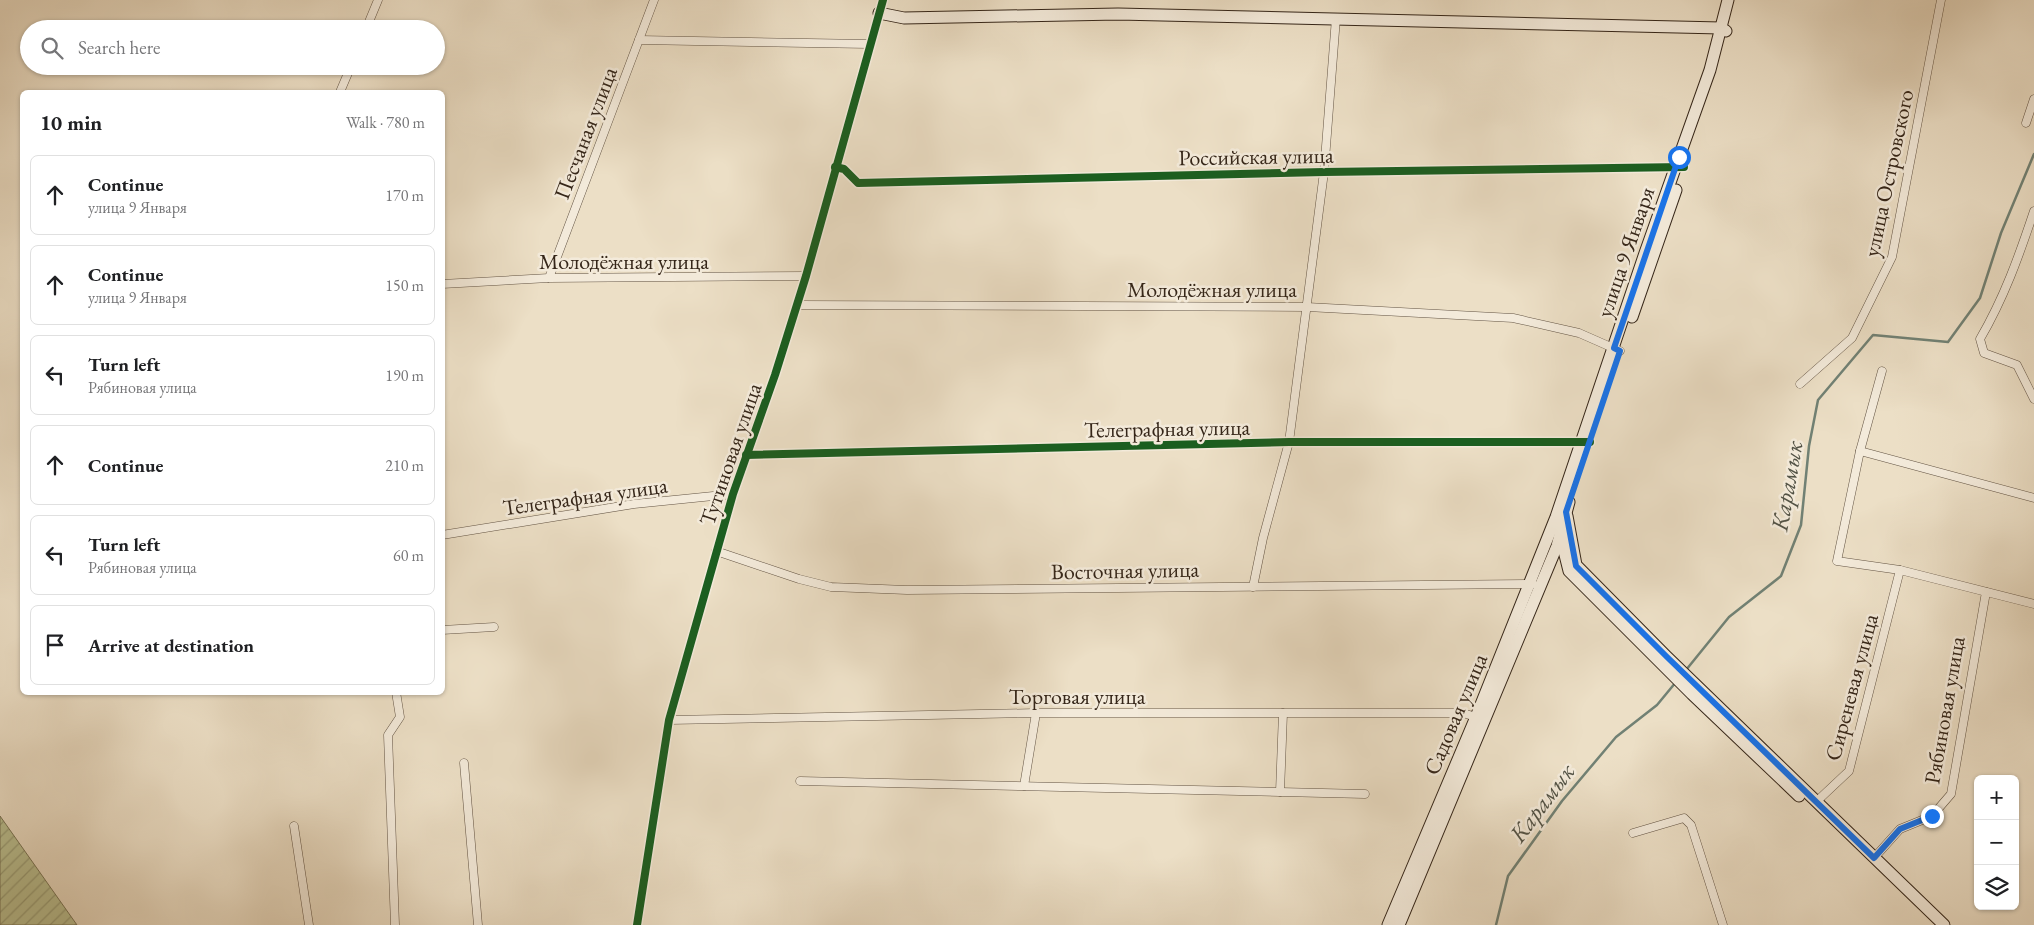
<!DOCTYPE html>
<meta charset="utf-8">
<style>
body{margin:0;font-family:"EB Garamond",serif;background:#f6f6f6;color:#202124}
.controls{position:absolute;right:15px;bottom:15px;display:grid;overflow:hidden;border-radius:8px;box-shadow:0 1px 4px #0004}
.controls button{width:45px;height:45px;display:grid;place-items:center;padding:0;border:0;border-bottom:1px solid #e0e0e0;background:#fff;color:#202124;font:25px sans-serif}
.stop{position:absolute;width:15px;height:15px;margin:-11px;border:4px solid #1a73e8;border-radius:50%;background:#fff}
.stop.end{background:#1a73e8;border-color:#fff;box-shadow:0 1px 5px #0008}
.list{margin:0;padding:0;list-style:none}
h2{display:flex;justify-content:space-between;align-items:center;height:65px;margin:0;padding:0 20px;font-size:21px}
h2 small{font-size:16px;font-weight:400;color:#757577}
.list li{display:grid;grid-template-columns:32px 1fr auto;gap:15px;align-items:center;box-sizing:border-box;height:80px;margin:0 10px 10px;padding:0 10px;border:1px solid #e0e0e0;border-radius:8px}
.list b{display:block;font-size:19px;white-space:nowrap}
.list p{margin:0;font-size:16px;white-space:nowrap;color:#757577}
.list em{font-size:16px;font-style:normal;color:#757577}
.icon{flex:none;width:28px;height:28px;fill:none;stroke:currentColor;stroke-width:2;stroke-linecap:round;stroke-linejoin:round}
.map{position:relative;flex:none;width:2034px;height:925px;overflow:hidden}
.search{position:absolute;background:#fff;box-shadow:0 1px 4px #0004;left:20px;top:20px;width:425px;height:55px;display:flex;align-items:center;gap:12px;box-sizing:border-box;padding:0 18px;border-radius:28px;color:#757577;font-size:19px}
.panel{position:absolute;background:#fff;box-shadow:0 1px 4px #0004;left:20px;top:90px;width:425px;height:605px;border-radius:8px}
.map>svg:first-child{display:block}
.garden{fill:url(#garden-furrows);stroke:#787456}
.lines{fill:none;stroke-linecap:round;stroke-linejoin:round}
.stream{stroke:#718174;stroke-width:2.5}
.street-casing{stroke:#635444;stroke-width:9}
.secondary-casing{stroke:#352619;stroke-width:13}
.street{stroke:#f3eada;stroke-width:8}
.secondary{stroke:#f3eada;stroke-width:11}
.cycleway-casing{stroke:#f3eada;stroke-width:11}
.cycleway{stroke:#1b5e20;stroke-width:8}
.route{stroke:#1a73e8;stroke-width:6}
.labels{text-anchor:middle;stroke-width:5;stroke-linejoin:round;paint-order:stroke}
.street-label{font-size:22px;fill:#352619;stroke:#f3eada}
.water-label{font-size:24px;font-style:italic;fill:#535346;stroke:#f3eada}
</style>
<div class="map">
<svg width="2034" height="925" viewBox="0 0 2034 925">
<defs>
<pattern id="garden-furrows" width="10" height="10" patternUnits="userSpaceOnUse" patternTransform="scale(1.25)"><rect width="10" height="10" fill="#bac193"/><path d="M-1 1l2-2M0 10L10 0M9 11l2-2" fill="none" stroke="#989d77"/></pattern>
</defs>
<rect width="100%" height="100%" fill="#ecdfc6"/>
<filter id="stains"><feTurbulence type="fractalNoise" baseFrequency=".004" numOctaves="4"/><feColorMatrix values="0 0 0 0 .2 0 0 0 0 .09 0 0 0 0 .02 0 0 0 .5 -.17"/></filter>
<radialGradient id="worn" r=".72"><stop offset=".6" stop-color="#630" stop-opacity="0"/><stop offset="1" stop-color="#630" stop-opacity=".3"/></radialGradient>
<path class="garden" d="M0,816L77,925H0Z"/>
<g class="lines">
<g class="stream">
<path d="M1686,670L1729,617L1781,576L1801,525L1809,446L1818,400L1873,335L1948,342L1980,298L2001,233L2034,154"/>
<path d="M1496,925L1508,876L1562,801L1616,737L1657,705L1676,682"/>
</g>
<defs>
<g id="street">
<path d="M366,29L378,0"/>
<path d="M639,40L869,44"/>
<path d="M340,92L351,66"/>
<path d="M2026,123L2034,99"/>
<path d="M835,167L844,169L858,183L1324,172L1684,167"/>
<path d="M2034,211C2019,256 2004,298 1980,339L1984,353L2017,365L2034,399"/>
<path d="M549,278L654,0"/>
<path d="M442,284L549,278L806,276"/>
<path d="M798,305L1307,307L1513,318L1579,333L1620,351"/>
<path d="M1882,371L1860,451L1837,561L1900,570L2034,604"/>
<path d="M1800,384L1852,338L1892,257L1941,0"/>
<path d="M1860,451L2034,498"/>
<path d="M746,455L1289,442H1590"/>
<path d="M442,535L634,504L733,494"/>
<path d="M716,551L799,579L831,587L907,590L1533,584"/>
<path d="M1253,587L1263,538L1289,442L1324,172L1336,18"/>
<path d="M442,630L494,627"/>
<path d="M669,720L1036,713H1463L1479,718"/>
<path d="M464,763L478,925"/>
<path d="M800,781L1365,794"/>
<path d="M1024,786L1036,713"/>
<path d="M1280,792L1283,713"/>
<path d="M1816,802L1849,771L1900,570"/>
<path d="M294,826L309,925"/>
<path d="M1633,833L1684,818L1691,825L1723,925"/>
<path d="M1874,858L1900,829L1932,816L1951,794L1986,592"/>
<path d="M395,925L388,735L400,717L396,692"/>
<path d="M637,925L669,720L733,494L775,375L806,276L883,0"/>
</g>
<g id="secondary">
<path d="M879,13L904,18L1118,14L1721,28L1726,31"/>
<path d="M1632,317L1676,190"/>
<path d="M1567,516L1576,565L1666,656L1944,925"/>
<path d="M1560,535L1569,571L1692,694L1799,796"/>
<path d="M1388,925L1476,717L1556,517L1645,253L1710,70L1728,0"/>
<path d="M1399,925L1557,546L1569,502"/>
</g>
</defs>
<use href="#street" class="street-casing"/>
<use href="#secondary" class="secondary-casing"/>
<use href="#street" class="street"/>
<use href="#secondary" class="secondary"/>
<defs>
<g id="cycleway">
<path d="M835,167L844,169L858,183L1324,172L1684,167"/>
<path d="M746,455L1289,442H1590"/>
<path d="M637,925L669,720L733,494L775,375L806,276L883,0"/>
</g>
</defs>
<use href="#cycleway" class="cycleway-casing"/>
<use href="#cycleway" class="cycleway"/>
</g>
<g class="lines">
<path class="route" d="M1679,157L1614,348L1620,351L1566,512L1576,566L1666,656L1874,858L1900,829L1932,816"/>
</g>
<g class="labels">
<g class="street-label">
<text transform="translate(585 133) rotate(-69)" y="8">Песчаная улица</text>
<text transform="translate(1256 156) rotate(-1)" y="8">Российская улица</text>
<text transform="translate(1888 173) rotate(-78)" y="8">улица Островского</text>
<text transform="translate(1625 252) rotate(-71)" y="8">улица 9 Января</text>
<text x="624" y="269">Молодёжная улица</text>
<text x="1212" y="297">Молодёжная улица</text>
<text transform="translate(1167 428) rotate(-1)" y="8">Телеграфная улица</text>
<text transform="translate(730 454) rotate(-71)" y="8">Тутиновая улица</text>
<text transform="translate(585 496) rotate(-8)" y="8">Телеграфная улица</text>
<text transform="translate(1125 570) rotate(-1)" y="8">Восточная улица</text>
<text transform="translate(1851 687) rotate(-75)" y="8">Сиреневая улица</text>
<text x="1077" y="704">Торговая улица</text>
<text transform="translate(1944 710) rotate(-80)" y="8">Рябиновая улица</text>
<text transform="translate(1455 714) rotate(-67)" y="8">Садовая улица</text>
</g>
<g class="water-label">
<text transform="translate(1787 486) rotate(-80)" y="8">Карамык</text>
<text transform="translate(1542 803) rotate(-53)" y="8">Карамык</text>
</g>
</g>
<rect width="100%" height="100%" filter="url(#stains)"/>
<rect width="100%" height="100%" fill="url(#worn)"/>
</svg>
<div class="controls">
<button>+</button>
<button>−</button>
<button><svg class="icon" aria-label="layers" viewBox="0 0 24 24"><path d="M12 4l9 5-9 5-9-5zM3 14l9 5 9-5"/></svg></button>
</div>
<div class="stop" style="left:1679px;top:157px"></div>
<div class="stop end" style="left:1932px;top:816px"></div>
<div class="search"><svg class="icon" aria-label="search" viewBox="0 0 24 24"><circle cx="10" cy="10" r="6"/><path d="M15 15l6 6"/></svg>Search here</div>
<section class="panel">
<h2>10 min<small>Walk · 780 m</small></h2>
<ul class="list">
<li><svg class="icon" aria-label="ahead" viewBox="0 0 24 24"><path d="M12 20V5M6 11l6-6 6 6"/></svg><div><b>Continue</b><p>улица 9 Января</p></div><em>170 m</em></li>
<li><svg class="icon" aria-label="ahead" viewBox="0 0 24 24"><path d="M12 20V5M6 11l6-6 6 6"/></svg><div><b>Continue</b><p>улица 9 Января</p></div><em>150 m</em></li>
<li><svg class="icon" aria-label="left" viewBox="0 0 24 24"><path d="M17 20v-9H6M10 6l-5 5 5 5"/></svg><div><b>Turn left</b><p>Рябиновая улица</p></div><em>190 m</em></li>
<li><svg class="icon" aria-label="ahead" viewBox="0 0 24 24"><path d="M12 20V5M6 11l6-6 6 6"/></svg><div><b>Continue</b></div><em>210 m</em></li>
<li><svg class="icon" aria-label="left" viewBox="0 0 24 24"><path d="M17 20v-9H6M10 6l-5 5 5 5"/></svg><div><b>Turn left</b><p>Рябиновая улица</p></div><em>60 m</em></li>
<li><svg class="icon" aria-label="arrive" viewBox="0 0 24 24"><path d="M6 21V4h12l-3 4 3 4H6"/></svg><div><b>Arrive at destination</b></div></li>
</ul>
</section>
</div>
